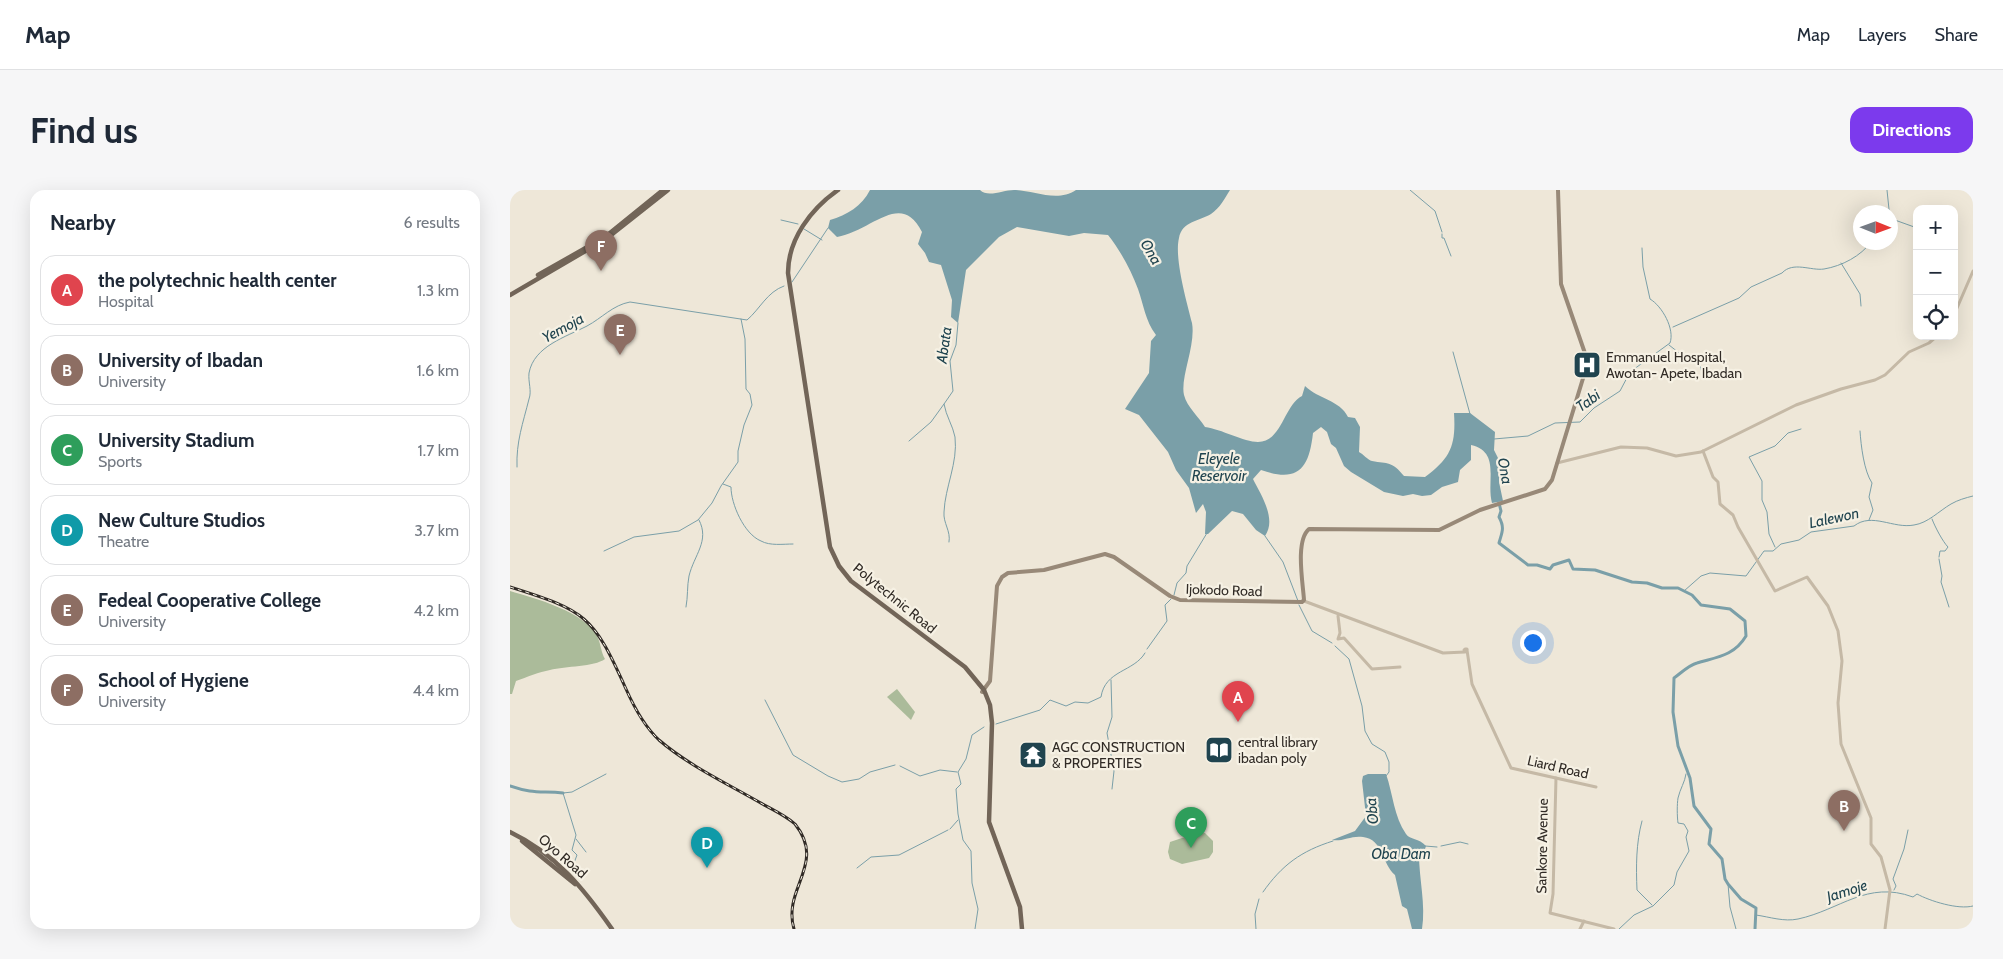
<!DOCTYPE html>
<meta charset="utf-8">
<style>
body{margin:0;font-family:Cabin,sans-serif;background:#f6f6f7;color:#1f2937}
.controls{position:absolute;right:15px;top:15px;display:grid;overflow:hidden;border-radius:10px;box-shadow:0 5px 20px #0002}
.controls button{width:45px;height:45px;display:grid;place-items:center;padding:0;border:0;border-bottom:1px solid #e0e1e3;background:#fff;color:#1f2937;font:25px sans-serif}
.compass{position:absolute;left:1343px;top:15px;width:45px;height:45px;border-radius:50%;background:#fff;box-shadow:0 5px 20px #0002;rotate:91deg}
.you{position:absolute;left:1022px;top:452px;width:18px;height:18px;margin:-12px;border:4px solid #fff;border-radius:50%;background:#1a73e8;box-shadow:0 0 0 8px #1a73e833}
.badge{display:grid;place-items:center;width:32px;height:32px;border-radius:50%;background:#7c3aed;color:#fff;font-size:16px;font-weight:700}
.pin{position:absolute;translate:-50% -41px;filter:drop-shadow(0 1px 2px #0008)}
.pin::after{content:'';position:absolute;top:26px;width:18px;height:15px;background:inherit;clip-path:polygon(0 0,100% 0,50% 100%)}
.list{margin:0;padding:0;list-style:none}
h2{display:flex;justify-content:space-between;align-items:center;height:65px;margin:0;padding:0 20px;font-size:21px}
h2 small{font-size:16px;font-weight:400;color:#747a83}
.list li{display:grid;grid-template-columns:32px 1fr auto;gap:15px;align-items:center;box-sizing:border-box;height:70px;margin:0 10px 10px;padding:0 10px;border:1px solid #e0e1e3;border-radius:15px}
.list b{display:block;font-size:19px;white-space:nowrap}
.list p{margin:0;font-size:16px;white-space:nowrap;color:#747a83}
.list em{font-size:16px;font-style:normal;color:#747a83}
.icon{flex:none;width:28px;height:28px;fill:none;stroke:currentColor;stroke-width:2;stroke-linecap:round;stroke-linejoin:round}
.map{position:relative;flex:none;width:1463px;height:739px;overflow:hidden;border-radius:15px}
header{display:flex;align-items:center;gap:30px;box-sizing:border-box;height:70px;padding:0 25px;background:#fff;border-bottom:1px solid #e0e1e3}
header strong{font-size:24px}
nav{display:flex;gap:28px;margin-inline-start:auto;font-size:18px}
.intro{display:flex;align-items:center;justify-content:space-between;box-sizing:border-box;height:120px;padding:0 30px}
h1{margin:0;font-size:35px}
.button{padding:12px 22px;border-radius:15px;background:#7c3aed;color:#fff;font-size:18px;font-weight:700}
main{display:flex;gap:30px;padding:0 30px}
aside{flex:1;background:#fff;border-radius:15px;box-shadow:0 5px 20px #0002}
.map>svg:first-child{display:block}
.green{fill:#abbb9a}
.water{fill:#7a9fa8}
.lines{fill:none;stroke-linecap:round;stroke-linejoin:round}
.stream{stroke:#7a9fa8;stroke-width:1}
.river{stroke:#7a9fa8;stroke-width:3}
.tertiary{stroke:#c5b9a6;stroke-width:3}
.secondary{stroke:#988978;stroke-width:4}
.primary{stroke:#726558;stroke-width:4.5}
.rail-casing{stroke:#312b26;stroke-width:3}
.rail{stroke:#f6f1e4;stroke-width:1;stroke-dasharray:4;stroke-linecap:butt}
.labels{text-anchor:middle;stroke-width:4.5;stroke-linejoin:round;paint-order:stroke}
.poi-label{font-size:14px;fill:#312b26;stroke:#f6f1e4;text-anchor:start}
.street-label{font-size:14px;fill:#312b26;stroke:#f6f1e4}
.water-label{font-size:15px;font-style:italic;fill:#20444f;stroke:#f6f1e4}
</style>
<header>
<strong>Map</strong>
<nav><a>Map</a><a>Layers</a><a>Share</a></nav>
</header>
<div class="intro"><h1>Find us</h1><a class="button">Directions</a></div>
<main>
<aside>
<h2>Nearby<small>6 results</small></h2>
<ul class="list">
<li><span class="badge" style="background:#e0444e">A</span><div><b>the polytechnic health center</b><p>Hospital</p></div><em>1.3 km</em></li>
<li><span class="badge" style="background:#8d6e63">B</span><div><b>University of Ibadan</b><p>University</p></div><em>1.6 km</em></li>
<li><span class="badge" style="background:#2e9e5b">C</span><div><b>University Stadium</b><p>Sports</p></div><em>1.7 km</em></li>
<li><span class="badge" style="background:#0f9aa8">D</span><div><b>New Culture Studios</b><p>Theatre</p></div><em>3.7 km</em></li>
<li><span class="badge" style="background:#8d6e63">E</span><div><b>Fedeal Cooperative College</b><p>University</p></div><em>4.2 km</em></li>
<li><span class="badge" style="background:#8d6e63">F</span><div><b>School of Hygiene</b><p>University</p></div><em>4.4 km</em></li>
</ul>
</aside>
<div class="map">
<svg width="1463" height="739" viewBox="0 0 1463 739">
<rect width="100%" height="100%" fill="#eee7d8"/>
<g class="green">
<path d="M0,401C24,408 77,422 88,448C91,455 91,462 95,469C84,477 56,476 40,480C29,482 17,487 6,491L2,504H0Z"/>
<path d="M387,499L405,522L401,530L377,507Z"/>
<path d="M690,642L695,643L703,651V662L699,668L672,674L660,669L658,662L660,652Z"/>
</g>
<g class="water">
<path d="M360,0H470C478,8 493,0 504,0C523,0 547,13 566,0H720C715,8 710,18 701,24C690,31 672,31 669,48C664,68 677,113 682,133C686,155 670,188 674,205C677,217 689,227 695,237C711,239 734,252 748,252C772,252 774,215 792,206L795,196C808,209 830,210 838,227L845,228L850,237L849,262C853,264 858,270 862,271C878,274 882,271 894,286L915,287C941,268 946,255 944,223H960L985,242L984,260L991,274L989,292L993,311L982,313C976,291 991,262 961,255V270L950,280L948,292L932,297L921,305L912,306L903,304L893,306L874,302L841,282L834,276L826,258L821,254L817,242L811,237L803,243C799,279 788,293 751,280L743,289C751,305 767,329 755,346L746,340L733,324L722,321L698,344H695L696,322L693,314L686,323L679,298L666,280L658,262L629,225L615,219L639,183L641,151L646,145C635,130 634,116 628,99C621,80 610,60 598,45L574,43L559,46L507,37L489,47L456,80L448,133L441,127L442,110L431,75L419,72L415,63L408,54L412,42C391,0 362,41 327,47L318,38L320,30C337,25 352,16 360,0Z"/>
<path d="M858,584H876C883,604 884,627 896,644C900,650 909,648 916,656L914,662L909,664C909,689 916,715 912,739H902L897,719L892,716L885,685C872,674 873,649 853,647C842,645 832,652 822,650L845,641L856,626L852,591L853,586Z"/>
</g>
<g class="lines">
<g class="stream">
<path d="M900,0L925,21L932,42"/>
<path d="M1377,0L1380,29"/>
<path d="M1382,29L1407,38"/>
<path d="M271,30L288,34"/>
<path d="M294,39L312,50"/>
<path d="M932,44V48H934L941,66"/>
<path d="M1331,73L1350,104L1351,116"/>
<path d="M282,92L318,38"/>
<path d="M1163,137L1229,108L1241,97L1272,83C1283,71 1301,81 1314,79C1332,76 1351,66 1361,52"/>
<path d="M1159,155L1173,166L1189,171L1192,183"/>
<path d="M943,162L960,224"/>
<path d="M1350,241C1351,256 1354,281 1362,293L1359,307L1363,320L1359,330"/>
<path d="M984,249L1018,246L1045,233L1070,232L1084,218L1110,201L1120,182L1160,153C1165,139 1152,116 1140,109L1133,77L1132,58"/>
<path d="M399,251L421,232L434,214"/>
<path d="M7,277C6,252 13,233 19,209C22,201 18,192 19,183C24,156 56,147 77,136C92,128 103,115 120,112L237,130C250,119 257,102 274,96"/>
<path d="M213,294L221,297C221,314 234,344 251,351C260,356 273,354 283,354"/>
<path d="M1422,329C1425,337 1433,352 1438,357L1435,361H1430L1429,367"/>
<path d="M755,346L773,372L788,411"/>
<path d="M439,352C441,341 433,333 434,322C435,297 448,273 445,247C443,236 436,226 434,214L443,201L440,171L446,155L448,133"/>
<path d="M1265,357L1259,344L1257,322L1252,310V291L1239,267L1265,256L1278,243L1291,239"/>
<path d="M94,361L124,347L169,341L188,330L202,313L211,296L228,272V261L234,235L242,215L240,204L236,199L235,149L231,129"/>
<path d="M1429,369L1432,386L1431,392L1439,417"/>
<path d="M1174,401L1191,386L1200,383L1236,386L1254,361H1263L1271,354L1289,350L1301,342L1344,336C1362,322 1383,339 1404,335C1418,333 1429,321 1441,314C1448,310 1455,308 1463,306"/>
<path d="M664,405L667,393L676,383L677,376L697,343"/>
<path d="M789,415L802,441L822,453"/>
<path d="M176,417C178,407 177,396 179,386C184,365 200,351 189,330"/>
<path d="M825,456L839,469L852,516L855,541L862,554L875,562L879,572V582L876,586"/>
<path d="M637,459L657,431L655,415L661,409"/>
<path d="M601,490L602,527L597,543L604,581L602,599"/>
<path d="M255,510L283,565L318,586L332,592L349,589L360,582L385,575"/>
<path d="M486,534L530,520L540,510L556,516L565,512L578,513L591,507C595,480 624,482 635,463"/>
<path d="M390,576L410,586L430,580L447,582"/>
<path d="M1132,631C1126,653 1126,677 1127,700L1142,715"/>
<path d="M440,639L448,630"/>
<path d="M66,649L76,662"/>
<path d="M915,656L927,657"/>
<path d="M931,656L950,652L958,654"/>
<path d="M64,673L67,665L62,660L66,645L53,603L62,602L96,584"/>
<path d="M347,678L361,667L389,665L438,640"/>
<path d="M1218,694L1220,717L1226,739"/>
<path d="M1384,700L1386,696L1383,689L1394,659L1398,640"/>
<path d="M753,702C772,675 791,661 823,651"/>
<path d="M1246,725C1260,727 1274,732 1288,729C1330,720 1357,690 1403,707L1407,704C1420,711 1448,720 1463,716"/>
<path d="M465,739L468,719L462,693L461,661L453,650L448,624L446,599L451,594L448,582L456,569L462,545L474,537"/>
<path d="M746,739L745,724L749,709"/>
<path d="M1109,739L1124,725L1143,716L1164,695L1167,682L1179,661L1176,647L1178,641L1174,634L1168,633C1167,626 1167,614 1168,608C1170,599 1175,592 1176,584"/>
</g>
<g class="river">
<path d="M989,313L991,321L989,327C995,338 992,342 989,353L1018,375H1027L1040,379L1043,375L1059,370L1063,379L1085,380L1122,392L1137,393L1152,398H1168L1182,405L1191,415L1220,419L1235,431L1236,446C1224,466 1207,467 1187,473C1179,475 1171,483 1164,488L1163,522L1168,556L1180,588L1184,616L1201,639L1199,654L1212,669L1215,689L1218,694L1231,709L1246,718L1245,739"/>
<path d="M0,596C23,604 30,601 53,603"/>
</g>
<g class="tertiary">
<path d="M1444,125L1463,81"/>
<path d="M1193,261L1203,287L1208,292L1210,314L1223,325L1228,337L1265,401L1297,387L1318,416L1328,441L1332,471L1328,513L1331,554L1361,628V654L1371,667L1380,700L1375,739"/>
<path d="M1047,273L1111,257L1137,258L1166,266L1191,262L1286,215L1331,199L1365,190L1375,185L1399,162L1419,153L1427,146"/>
<path d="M794,411L933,463L955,462"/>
<path d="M828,426L830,443L828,449L834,448L862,479L890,477"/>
<path d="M955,459H957L956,461L954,460Z"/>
<path d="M957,460L962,494L1001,578L1086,597"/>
<path d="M1046,588L1043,704L1040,723L1104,739"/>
<path d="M1070,739L1074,731"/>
</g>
<path class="secondary" d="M472,502L480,491L487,396L492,387L498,383L534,380L595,364L604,367L660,406L670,410L792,412L794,410C793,393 785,351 799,339L929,340L970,320L1035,299L1042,290L1078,172L1051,94L1048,0"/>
<g class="primary">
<path d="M328,0C301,19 278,49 278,83L320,357L329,376L341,391L455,477L474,500L480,515L482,533L479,632L510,717L512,739"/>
<path d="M28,85L95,47L153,0"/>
<path d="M0,105L96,49L158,0"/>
<path d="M0,642C46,664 74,699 102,739"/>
<path d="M12,651L65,694"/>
</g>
<defs>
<path id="rail" d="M0,397C76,421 83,425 116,499C124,517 134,536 149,550C178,575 216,593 249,612C261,619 275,625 285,634C317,674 272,698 284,739"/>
</defs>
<use href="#rail" class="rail-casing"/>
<use href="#rail" class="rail"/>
</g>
<defs>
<symbol id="hospital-square" viewBox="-11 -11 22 22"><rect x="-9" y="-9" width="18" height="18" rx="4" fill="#20444f" stroke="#f6f1e4"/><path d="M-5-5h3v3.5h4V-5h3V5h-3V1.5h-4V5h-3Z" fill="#fff"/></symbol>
<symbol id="library-square" viewBox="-11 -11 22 22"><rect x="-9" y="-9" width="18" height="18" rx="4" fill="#20444f" stroke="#f6f1e4"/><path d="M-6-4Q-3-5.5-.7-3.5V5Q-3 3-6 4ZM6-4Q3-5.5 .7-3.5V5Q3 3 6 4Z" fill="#fff"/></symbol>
<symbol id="temple-square" viewBox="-11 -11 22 22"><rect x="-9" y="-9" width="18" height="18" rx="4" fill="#20444f" stroke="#f6f1e4"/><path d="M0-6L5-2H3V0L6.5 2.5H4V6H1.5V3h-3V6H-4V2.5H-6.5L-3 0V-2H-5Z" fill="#fff"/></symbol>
</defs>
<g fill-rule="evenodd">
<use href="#hospital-square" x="1061" y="159" width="32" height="32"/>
<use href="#library-square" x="693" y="544" width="32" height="32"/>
<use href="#temple-square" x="507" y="549" width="32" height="32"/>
</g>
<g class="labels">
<g class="poi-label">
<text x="1096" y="172">Emmanuel Hospital,<tspan x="1096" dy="16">Awotan- Apete, Ibadan</tspan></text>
<text x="728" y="557">central library<tspan x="728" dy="16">ibadan poly</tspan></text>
<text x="542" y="562">AGC CONSTRUCTION<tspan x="542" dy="16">&amp; PROPERTIES</tspan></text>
</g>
<g class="street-label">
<text transform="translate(714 400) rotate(2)" y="5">Ijokodo Road</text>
<text transform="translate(385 408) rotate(39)" y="5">Polytechnic Road</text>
<text transform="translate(1048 577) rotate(13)" y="5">Liard Road</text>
<text transform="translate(1032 656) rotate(-89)" y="5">Sankore Avenue</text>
<text transform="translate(53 666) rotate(41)" y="5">Oyo Road</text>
</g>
<g class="water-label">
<text transform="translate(641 62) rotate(59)" y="5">Ona</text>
<text transform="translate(53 138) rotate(-29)" y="5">Yemoja</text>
<text transform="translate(434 155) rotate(-82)" y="5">Abata</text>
<text transform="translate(1078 211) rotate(-36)" y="5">Tabi</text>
<text x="709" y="274">Eleyele<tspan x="709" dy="17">Reservoir</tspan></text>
<text transform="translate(995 281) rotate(80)" y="5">Ona</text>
<text transform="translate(1324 328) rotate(-12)" y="5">Lalewon</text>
<text transform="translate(862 621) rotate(-95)" y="5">Oba</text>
<text x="891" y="669">Oba Dam</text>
<text transform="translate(1337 701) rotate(-18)" y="5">Jamoje</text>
</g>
</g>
</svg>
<div class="controls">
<button>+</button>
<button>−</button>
<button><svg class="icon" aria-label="locate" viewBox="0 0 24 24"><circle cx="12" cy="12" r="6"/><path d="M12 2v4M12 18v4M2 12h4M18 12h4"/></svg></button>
</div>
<svg class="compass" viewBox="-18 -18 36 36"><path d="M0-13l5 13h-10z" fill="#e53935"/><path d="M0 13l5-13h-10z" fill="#747a83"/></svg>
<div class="you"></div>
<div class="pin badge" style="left:728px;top:532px;background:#e0444e">A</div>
<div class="pin badge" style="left:1334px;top:641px;background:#8d6e63">B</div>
<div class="pin badge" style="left:681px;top:658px;background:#2e9e5b">C</div>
<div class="pin badge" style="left:197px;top:678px;background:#0f9aa8">D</div>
<div class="pin badge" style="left:110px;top:165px;background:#8d6e63">E</div>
<div class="pin badge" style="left:91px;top:81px;background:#8d6e63">F</div>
</div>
</main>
